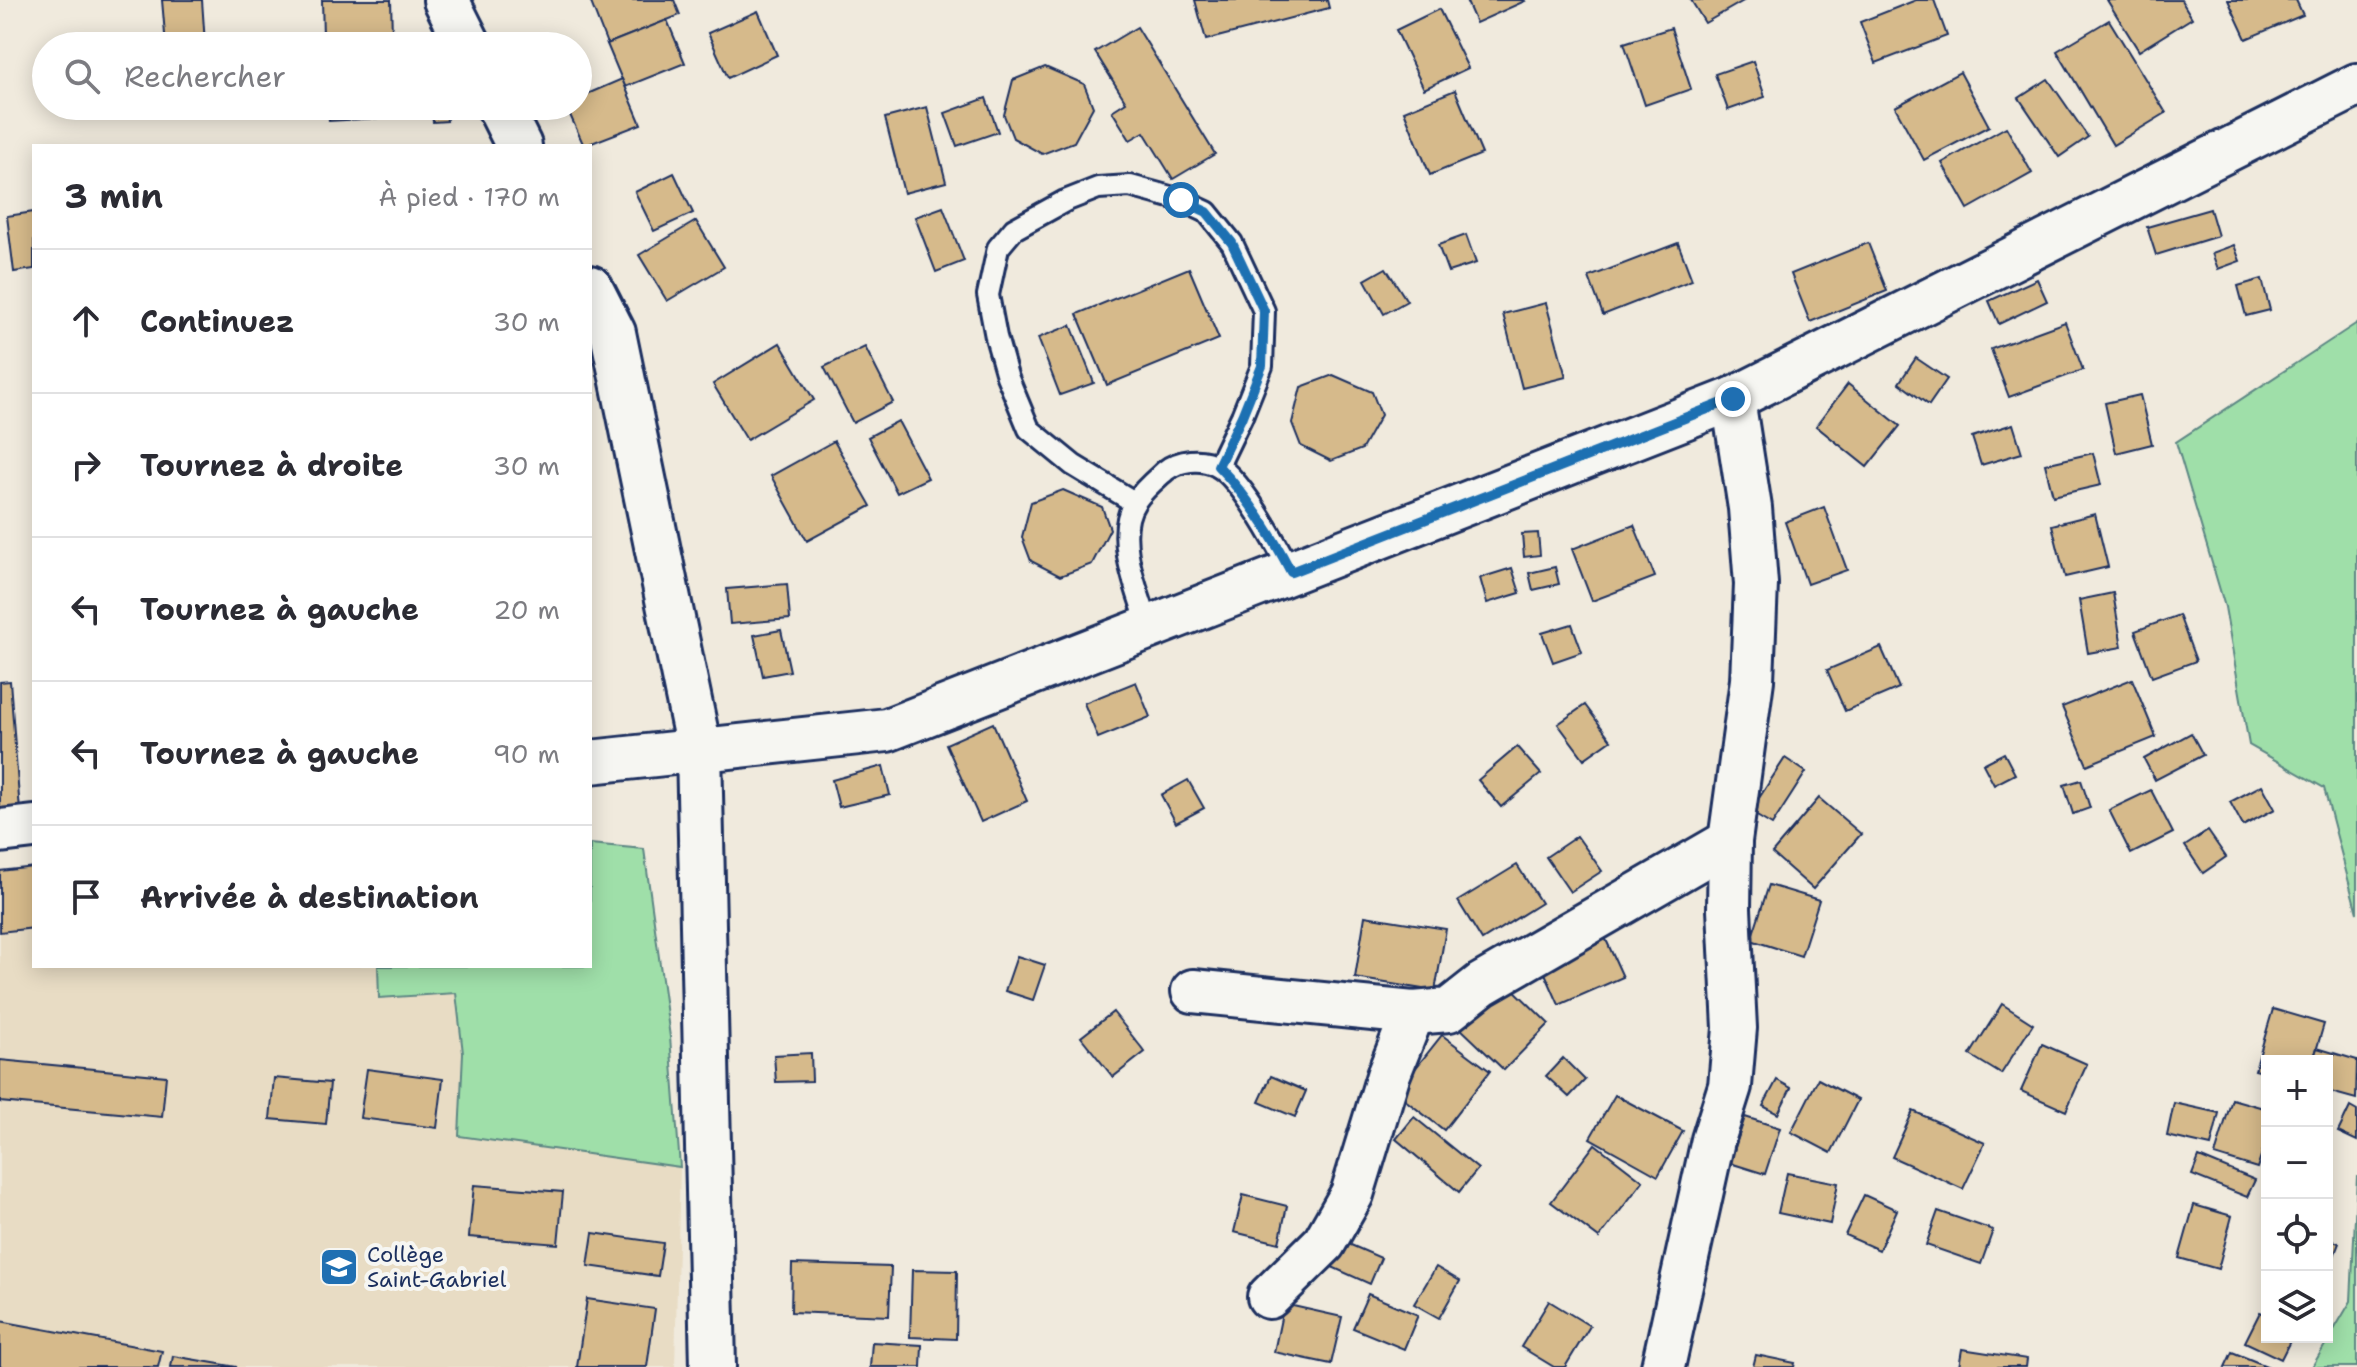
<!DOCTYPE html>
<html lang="fr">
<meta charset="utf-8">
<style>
body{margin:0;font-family:"Shantell Sans",sans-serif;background:#f2f2f3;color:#2b2b33}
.controls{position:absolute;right:24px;bottom:24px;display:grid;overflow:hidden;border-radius:0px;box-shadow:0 4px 20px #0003}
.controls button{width:72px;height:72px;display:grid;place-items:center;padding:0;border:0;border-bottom:2px solid #e1e1e2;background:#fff;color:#2b2b33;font:40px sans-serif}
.stop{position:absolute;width:24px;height:24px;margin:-18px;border:6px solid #1f6fb2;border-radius:50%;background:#fff}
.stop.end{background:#1f6fb2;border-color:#fff;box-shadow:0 2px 8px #0008}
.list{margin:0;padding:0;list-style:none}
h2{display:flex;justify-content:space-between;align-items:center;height:104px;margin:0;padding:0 32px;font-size:34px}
h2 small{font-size:26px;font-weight:400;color:#7c7c81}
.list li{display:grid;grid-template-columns:52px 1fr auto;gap:24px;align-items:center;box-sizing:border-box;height:144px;padding:0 32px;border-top:2px solid #e1e1e2}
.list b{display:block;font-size:30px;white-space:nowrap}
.list em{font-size:26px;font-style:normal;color:#7c7c81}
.icon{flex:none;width:44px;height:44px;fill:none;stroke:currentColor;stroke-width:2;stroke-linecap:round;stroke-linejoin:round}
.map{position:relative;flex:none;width:2357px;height:1367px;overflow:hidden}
.search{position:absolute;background:#fff;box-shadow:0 4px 20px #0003;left:32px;top:32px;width:560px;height:88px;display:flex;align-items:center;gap:20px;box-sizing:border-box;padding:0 28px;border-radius:44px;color:#7c7c81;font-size:30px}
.panel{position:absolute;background:#fff;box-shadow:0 4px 20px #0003;left:32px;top:144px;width:560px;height:824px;border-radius:0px}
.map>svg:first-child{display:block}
.built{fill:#e8dcc4}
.green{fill:#9fdfa9;stroke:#5d8784;stroke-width:2}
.building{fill:#d6ba8b;stroke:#1b2f5e;stroke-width:2}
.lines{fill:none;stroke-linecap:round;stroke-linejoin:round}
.service-casing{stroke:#1b2f5e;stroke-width:26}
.minor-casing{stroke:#1b2f5e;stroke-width:48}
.tertiary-casing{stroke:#1b2f5e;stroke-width:50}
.service{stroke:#f6f6f2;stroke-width:20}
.minor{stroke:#f6f6f2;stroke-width:42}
.tertiary{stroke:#f6f6f2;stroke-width:44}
.route{stroke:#1f6fb2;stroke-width:10}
.labels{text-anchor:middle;stroke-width:8;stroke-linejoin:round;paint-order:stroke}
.poi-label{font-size:22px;fill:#1b2f5e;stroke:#f6f6f2;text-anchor:start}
</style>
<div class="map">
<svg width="2357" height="1367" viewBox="0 0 2357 1367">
<rect width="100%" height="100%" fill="#f0eadd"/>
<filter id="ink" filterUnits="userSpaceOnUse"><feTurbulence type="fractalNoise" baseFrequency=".0125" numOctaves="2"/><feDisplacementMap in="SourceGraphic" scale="16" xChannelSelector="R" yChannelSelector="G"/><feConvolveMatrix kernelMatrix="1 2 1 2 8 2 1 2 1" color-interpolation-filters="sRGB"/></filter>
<g filter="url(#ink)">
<path class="built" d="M34,867V966H378L379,998L456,993L463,1053L459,1136L680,1167L675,1367H0V871Z"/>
<g class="green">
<path d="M2357,323V913L2324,788L2249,745L2225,607L2176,442Z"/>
<path d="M590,844L644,849L670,1037L680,1167L459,1136L463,1053L456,993L379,998L378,966H590Z"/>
<path d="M2357,1176V1367H2312L2351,1301Z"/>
</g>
<g class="building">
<path d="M162,0H202L205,44L166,46Z"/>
<path d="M322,0H391L392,34L323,36Z"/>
<path d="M590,0H674L680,15L607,44Z"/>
<path d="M1195,0H1327L1329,8L1206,40Z"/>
<path d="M1466,0H1524L1525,1L1476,23Z"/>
<path d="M1691,0H1745L1705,23Z"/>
<path d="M1916,0H1934L1947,36L1876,63L1860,22Z"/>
<path d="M2107,0H2181L2192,18L2139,51Z"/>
<path d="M2228,0H2296L2303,15L2246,39Z"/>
<path d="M1439,9L1468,68L1424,89L1396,30Z"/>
<path d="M758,11L777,55L728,78L708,33Z"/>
<path d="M667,20L685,63L625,87L607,44Z"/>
<path d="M2109,20L2166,113L2113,145L2057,51Z"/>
<path d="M1137,27L1215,154L1173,179L1144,132L1130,140L1112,111L1126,102L1095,52Z"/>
<path d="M1671,28L1691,89L1645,105L1624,43Z"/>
<path d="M1753,61L1765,97L1728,110L1715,74Z"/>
<path d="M1045,67L1084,84L1093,107L1074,142L1042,154L1013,138L1004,115L1013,80Z"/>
<path d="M1960,72L1989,126L1924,160L1895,107Z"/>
<path d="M622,79L641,124L584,146L566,106H578V98Z"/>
<path d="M2048,79L2088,137L2059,157L2019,98Z"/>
<path d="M1455,90L1482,154L1430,175L1404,111Z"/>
<path d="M986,98L998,132L957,146L945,113Z"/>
<path d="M328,106H413L414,116L329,121Z"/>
<path d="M431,106H445L447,121L433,122Z"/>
<path d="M927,107L946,182L904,193L885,118Z"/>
<path d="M2006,127L2032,173L1968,209L1942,163Z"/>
<path d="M674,173L693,213L654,231L635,192Z"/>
<path d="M943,207L964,261L936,272L915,217Z"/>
<path d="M2210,209L2218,236L2156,255L2147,227Z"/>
<path d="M34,212V269L14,272L7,216Z"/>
<path d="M696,221L724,267L667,301L639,255Z"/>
<path d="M1466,235L1476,263L1448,272L1438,245Z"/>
<path d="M1678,243L1692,280L1603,315L1589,277Z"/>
<path d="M1868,243L1887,291L1810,322L1791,274Z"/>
<path d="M2234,245L2240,261L2218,269L2212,253Z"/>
<path d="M1189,268L1219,339L1107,385L1077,314Z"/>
<path d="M1386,268L1407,301L1384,314L1365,280Z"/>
<path d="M2037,279L2047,301L1999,324L1989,301Z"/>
<path d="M2262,279L2270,310L2246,316L2238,286Z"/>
<path d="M1546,303L1566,377L1522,388L1503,314Z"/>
<path d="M2065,322L2083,370L2009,397L1991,349Z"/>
<path d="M1071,325L1094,383L1060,395L1038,338Z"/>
<path d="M780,343L814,400L747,440L713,384Z"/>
<path d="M865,347L893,402L853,423L824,367Z"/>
<path d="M1916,358L1947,379L1929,405L1899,383Z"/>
<path d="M1333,375L1372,392L1381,415L1362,449L1331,461L1301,446L1292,423L1301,387Z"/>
<path d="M1848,384L1900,426L1867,467L1816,426Z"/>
<path d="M2140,395L2152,444L2116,453L2105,403Z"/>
<path d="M898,421L928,478L897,493L868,437Z"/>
<path d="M2013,424L2022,453L1981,465L1972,437Z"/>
<path d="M834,441L871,506L807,541L771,476Z"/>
<path d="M2093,453L2101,485L2053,496L2045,464Z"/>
<path d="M1063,490L1102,507L1110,529L1092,564L1060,576L1031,561L1022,537L1031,502Z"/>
<path d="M1824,507L1847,570L1807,584L1785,522Z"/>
<path d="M2095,514L2108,567L2065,577L2052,525Z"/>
<path d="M1634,525L1655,577L1592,601L1572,549Z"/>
<path d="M1538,533L1540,555L1524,557L1522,534Z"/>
<path d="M1555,567L1559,584L1533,590L1529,573Z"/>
<path d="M1512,568L1520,593L1487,603L1480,578Z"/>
<path d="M787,584L790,619L730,624L727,589Z"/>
<path d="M2113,593L2122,647L2088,653L2079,600Z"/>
<path d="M2179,615L2196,661L2152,677L2135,631Z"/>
<path d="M1572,624L1582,652L1553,662L1542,633Z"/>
<path d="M781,630L790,671L763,676L754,635Z"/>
<path d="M1881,647L1899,688L1845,711L1827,670Z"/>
<path d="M2132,679L2156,737L2087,765L2062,707Z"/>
<path d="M10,681L20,811L0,813V682Z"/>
<path d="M1136,682L1150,717L1098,738L1084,703Z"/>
<path d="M1585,705L1611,740L1584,759L1558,724Z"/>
<path d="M993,723L1027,801L981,822L946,744Z"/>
<path d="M2191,733L2203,755L2155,780L2144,759Z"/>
<path d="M1517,747L1541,774L1501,807L1478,780Z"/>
<path d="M2004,753L2015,774L1994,785L1983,764Z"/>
<path d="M1785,758L1806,772L1772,825L1750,812Z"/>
<path d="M883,766L890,795L839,807L832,780Z"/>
<path d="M1188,780L1204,808L1176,823L1161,795Z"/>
<path d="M2081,780L2090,808L2073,814L2064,785Z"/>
<path d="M2262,785L2275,809L2243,826L2230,802Z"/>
<path d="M2151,790L2173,833L2131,854L2109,810Z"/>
<path d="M1819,798L1861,834L1813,889L1772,853Z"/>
<path d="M2208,831L2226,857L2203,873L2185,846Z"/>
<path d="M1577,836L1602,871L1570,892L1546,857Z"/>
<path d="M1517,865L1541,903L1482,940L1458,901Z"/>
<path d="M34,867V928L0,932V871Z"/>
<path d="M1769,885L1819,900L1801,956L1751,940Z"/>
<path d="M1365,916L1446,929L1435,991L1355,978Z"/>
<path d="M1603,933L1623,977L1559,1005L1540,962Z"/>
<path d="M1017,956L1045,965L1033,1000L1005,991Z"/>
<path d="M1504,980L1549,1024L1504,1070L1459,1027Z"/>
<path d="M2002,1004L2033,1024L2001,1074L1970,1055Z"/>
<path d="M2273,1009L2324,1024L2313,1061H2267V1073L2255,1070Z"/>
<path d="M1113,1012L1145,1052L1113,1077L1081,1037Z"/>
<path d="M1442,1035L1490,1071L1444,1130L1396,1093Z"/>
<path d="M2042,1044L2087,1064L2066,1111L2021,1091Z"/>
<path d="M2317,1048L2357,1060L2356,1099L2327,1091V1061H2313Z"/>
<path d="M811,1053L812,1081L776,1082L774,1055Z"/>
<path d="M1563,1058L1585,1080L1569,1097L1546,1076Z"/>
<path d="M0,1060L166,1076L162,1117L0,1102Z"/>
<path d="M367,1069L443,1079L437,1128L360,1118Z"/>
<path d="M1271,1076L1306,1091L1295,1117L1259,1102Z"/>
<path d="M274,1078L330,1083L326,1124L270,1119Z"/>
<path d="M1818,1079L1858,1100L1831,1153L1791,1132Z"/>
<path d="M1777,1080L1791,1088L1778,1114L1763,1106Z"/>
<path d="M1615,1095L1683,1131L1658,1176L1590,1138Z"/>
<path d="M2232,1099L2267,1109V1138L2257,1168L2215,1155Z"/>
<path d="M2174,1103L2219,1113L2211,1146L2167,1136Z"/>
<path d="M2350,1107L2357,1111V1141L2338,1132Z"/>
<path d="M1913,1111L1985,1143L1963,1189L1892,1157Z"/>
<path d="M1414,1117L1478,1169L1459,1192L1396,1139Z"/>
<path d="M1745,1117L1780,1128L1765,1174L1730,1163Z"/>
<path d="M1595,1144L1643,1181L1599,1238L1551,1202Z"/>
<path d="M2199,1157L2255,1180L2247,1197L2192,1175Z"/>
<path d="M1787,1173L1838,1183L1830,1224L1778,1213Z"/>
<path d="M474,1185L563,1192L558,1244L469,1237Z"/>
<path d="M1243,1195L1287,1206L1279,1243L1234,1232Z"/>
<path d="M1864,1195L1897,1210L1879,1250L1845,1235Z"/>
<path d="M2194,1205L2232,1216L2218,1269L2179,1258Z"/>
<path d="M1938,1211L1993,1230L1981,1264L1926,1245Z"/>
<path d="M593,1233L663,1243L658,1276L588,1266Z"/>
<path d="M2327,1239L2339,1243L2327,1274Z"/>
<path d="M1344,1242L1381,1258L1370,1284L1332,1267Z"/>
<path d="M792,1264L891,1267L889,1316L791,1312Z"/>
<path d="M1436,1267L1460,1281L1439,1318L1414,1304Z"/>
<path d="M912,1270L957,1271L956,1339L910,1337Z"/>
<path d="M1368,1294L1418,1315L1404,1349L1353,1328Z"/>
<path d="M587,1299L655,1309L647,1367H577Z"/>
<path d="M1549,1301L1590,1326L1565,1367H1554L1521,1347Z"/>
<path d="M1284,1304L1342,1317L1331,1364L1274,1352Z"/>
<path d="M2260,1312L2267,1315V1337H2292L2281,1359L2245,1342Z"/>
<path d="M0,1321L162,1351L158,1367H0Z"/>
<path d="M872,1342L922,1345L921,1367H870Z"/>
<path d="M1962,1349L2027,1359L2026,1367H1959Z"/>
<path d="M2232,1352L2269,1367H2225Z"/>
<path d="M1756,1355L1795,1363L1794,1367H1753Z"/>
<path d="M173,1356L237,1367H171Z"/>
</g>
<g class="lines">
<defs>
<g id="service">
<path d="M1134,502L1073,465L1029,429L1007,376L996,337L988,295L998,248L1014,229L1065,201L1098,188L1130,186L1181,200L1207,212L1232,243L1264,311L1262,366L1242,416L1218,466"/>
<path d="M1149,627C1138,593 1113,535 1135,502C1143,490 1155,480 1165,471C1179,460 1201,457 1217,466C1241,478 1278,547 1291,572"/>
</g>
<g id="minor">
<path d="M590,762L887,730L1733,399L2357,85"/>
<path d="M0,831L34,827"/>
<path d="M1193,991L1413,1013L1449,1010L1482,984L1730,841"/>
<path d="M1269,1297L1324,1243L1352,1194L1388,1076L1413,1013"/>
<path d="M1663,1367L1713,1140L1730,1086L1735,1028L1729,909L1730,841L1752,680L1756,584L1750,508L1733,399"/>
</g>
<g id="tertiary">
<path d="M446,0L469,46"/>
<path d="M499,106L519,146"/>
<path d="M590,288L613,333L699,749L713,1367"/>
</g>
</defs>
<use href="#service" class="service-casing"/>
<use href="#minor" class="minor-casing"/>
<use href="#tertiary" class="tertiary-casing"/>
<use href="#service" class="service"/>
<use href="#minor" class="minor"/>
<use href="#tertiary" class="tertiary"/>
</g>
</g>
<g class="lines" filter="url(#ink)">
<path class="route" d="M1181,200L1207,212L1232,243L1264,311L1262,366L1242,416L1218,466C1249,498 1271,533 1291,572L1733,399"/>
</g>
<defs>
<symbol id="school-square" viewBox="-11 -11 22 22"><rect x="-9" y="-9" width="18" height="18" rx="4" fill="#1f6fb2" stroke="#f6f6f2"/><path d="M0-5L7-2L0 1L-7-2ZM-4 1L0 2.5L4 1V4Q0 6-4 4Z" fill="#fff"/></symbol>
</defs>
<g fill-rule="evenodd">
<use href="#school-square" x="317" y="1245" width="44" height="44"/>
</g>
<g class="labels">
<g class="poi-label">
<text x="367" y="1262">Collège<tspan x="367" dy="25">Saint-Gabriel</tspan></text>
</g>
</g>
</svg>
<div class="controls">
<button>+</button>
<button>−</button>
<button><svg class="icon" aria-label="locate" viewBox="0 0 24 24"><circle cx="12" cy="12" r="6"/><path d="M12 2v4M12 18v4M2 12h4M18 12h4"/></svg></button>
<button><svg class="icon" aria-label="layers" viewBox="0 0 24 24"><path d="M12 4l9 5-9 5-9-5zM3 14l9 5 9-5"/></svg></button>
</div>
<div class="stop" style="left:1181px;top:200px"></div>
<div class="stop end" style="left:1733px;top:399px"></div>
<div class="search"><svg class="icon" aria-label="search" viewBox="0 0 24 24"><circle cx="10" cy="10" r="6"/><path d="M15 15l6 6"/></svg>Rechercher</div>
<section class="panel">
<h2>3 min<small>À pied · 170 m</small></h2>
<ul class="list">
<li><svg class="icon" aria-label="ahead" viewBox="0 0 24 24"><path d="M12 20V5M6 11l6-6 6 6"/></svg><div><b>Continuez</b></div><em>30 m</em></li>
<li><svg class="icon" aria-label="right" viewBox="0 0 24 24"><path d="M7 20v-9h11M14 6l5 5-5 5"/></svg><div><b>Tournez à droite</b></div><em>30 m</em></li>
<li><svg class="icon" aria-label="left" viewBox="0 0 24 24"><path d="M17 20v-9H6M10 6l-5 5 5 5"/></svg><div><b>Tournez à gauche</b></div><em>20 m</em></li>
<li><svg class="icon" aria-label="left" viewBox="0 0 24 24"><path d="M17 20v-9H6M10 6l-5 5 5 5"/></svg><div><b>Tournez à gauche</b></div><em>90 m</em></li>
<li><svg class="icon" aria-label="arrive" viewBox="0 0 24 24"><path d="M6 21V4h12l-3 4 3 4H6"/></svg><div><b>Arrivée à destination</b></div></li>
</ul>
</section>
</div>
